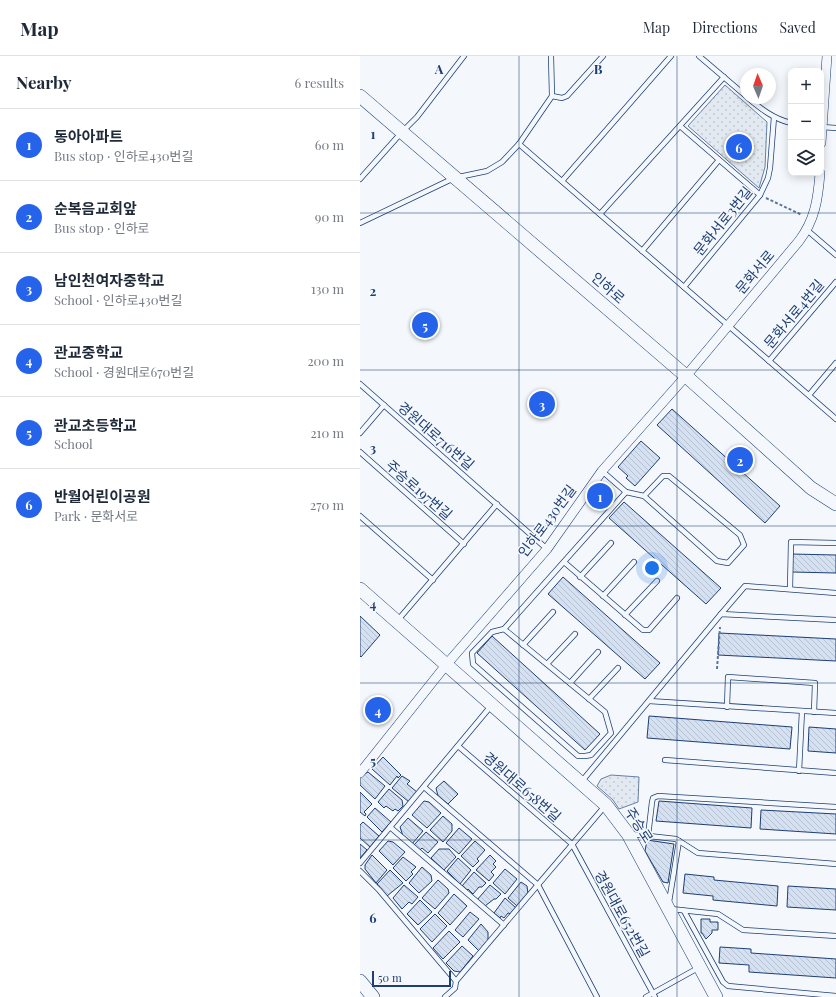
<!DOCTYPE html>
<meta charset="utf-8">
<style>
body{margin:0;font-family:"Playfair Display","Noto Sans KR",serif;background:#f6f6f7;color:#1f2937}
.controls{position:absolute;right:12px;top:12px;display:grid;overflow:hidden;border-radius:8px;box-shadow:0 2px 10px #0003}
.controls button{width:36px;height:36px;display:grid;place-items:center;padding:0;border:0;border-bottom:1px solid #e0e1e3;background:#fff;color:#1f2937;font:20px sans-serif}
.compass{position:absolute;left:380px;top:12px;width:36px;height:36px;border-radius:50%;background:#fff;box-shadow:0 2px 10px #0003;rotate:358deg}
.scale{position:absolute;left:12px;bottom:10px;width:79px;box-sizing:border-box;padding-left:4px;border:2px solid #1d3f73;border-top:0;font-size:11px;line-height:14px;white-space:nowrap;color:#1d3f73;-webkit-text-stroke:3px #f4f7fb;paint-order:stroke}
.you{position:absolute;left:292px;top:512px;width:14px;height:14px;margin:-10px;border:3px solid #fff;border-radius:50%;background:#1a73e8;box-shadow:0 0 0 6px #1a73e833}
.badge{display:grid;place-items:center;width:26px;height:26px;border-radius:50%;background:#2563eb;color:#fff;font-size:13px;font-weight:700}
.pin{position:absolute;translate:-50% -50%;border:2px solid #fff;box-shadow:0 1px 4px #0006}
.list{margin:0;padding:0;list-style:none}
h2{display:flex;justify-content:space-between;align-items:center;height:52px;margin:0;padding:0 16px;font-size:17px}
h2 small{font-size:13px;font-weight:400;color:#747a83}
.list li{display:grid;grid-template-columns:26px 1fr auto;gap:12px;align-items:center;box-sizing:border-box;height:72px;padding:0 16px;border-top:1px solid #e0e1e3}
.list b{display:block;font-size:15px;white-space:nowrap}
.list p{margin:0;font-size:13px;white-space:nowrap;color:#747a83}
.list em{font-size:13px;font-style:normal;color:#747a83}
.icon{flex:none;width:22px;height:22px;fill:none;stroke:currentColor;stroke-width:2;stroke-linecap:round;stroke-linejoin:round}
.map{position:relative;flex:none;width:476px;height:941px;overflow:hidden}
header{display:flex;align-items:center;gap:24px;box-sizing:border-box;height:56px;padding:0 20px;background:#fff;border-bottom:1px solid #e0e1e3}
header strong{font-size:19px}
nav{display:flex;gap:22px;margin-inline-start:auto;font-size:14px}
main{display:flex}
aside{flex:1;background:#fff}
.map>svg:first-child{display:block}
.park{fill:url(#park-dots);stroke:#687fa3}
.building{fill:url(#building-back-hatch);stroke:#1d3f73}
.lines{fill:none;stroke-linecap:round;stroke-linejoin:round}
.lane-casing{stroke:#1d3f73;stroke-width:6}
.street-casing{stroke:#1d3f73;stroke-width:10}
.secondary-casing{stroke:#1d3f73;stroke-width:14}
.path{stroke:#5e769c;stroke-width:2;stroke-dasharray:3 2;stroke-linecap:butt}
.lane{stroke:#f4f7fb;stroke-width:4.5}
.street{stroke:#f4f7fb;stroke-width:9}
.secondary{stroke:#f4f7fb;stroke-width:13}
.grid{fill:none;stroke:#1d3f73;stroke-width:1;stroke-opacity:0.55}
.labels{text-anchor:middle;stroke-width:3;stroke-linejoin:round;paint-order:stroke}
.street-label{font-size:14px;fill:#1d3f73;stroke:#f4f7fb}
.grid-label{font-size:13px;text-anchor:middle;font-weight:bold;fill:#1d3f73;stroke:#f4f7fb;stroke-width:3;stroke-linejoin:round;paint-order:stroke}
</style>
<header>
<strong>Map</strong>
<nav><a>Map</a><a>Directions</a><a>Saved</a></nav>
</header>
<main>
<aside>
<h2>Nearby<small>6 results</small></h2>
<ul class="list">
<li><span class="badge">1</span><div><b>동아아파트</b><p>Bus stop · 인하로430번길</p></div><em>60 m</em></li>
<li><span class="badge">2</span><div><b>순복음교회앞</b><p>Bus stop · 인하로</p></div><em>90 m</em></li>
<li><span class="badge">3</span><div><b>남인천여자중학교</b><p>School · 인하로430번길</p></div><em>130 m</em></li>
<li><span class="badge">4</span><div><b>관교중학교</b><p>School · 경원대로670번길</p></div><em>200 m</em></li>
<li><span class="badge">5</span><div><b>관교초등학교</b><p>School</p></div><em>210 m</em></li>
<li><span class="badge">6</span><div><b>반월어린이공원</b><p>Park · 문화서로</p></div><em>270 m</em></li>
</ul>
</aside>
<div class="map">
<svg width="476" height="941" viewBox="0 0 476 941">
<defs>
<pattern id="park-dots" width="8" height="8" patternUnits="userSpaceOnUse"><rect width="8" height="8" fill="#e3e9f0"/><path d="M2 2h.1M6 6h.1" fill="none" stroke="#c2c9d1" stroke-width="1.8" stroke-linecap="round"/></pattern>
<pattern id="building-back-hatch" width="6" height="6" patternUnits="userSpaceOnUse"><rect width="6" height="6" fill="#d5e0f0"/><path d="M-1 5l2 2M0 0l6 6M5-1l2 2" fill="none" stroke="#b6c1d1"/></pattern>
</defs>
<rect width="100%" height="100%" fill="#f4f7fb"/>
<g class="park">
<path d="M365,29L407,66L405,111L399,132L328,70Z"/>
<path d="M251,719L279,721L278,746L259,753L253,744L237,730L241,723Z"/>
</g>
<g class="building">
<path d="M312,353L420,450L405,467L297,369Z"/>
<path d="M281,385L300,402L275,430L266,422L268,420L258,411Z"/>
<path d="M264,446L361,532L346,548L249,462Z"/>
<path d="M431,498L476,499V517L432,516Z"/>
<path d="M203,521L300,607L285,623L188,538Z"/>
<path d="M0,560L20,579L1,601L0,600Z"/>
<path d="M359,577L476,583V605L358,599Z"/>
<path d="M132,580L240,678L225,694L117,597Z"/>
<path d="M289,660L432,671L430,693L287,682Z"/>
<path d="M449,671L476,673V697L448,695Z"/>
<path d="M23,701L41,719L38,722L37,720L30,729L12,713Z"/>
<path d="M8,716L25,730L15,743L0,729V721Z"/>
<path d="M42,720L50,725L47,728L57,736L49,746L32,732Z"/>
<path d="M84,725L98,738L88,748L78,740L76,732Z"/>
<path d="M29,733L42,744L43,750L38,755L35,753L33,755L26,750L24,752L18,746Z"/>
<path d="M0,736L12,748L4,756L6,758L5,760L0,756Z"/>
<path d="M64,745L69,746L81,757L67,772L52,759Z"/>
<path d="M299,745L392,752L391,772L296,765Z"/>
<path d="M15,752L31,766L22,776L7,761Z"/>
<path d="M401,754L476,758V778L400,773Z"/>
<path d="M83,760L92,768V775L83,786L70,774Z"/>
<path d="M48,762L63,775L52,788L43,780L40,771Z"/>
<path d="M3,766L19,780L10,791L0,782V769Z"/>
<path d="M99,772L112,783L99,798L86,787Z"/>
<path d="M66,776L78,786L68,797L62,792L60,794L54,789Z"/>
<path d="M287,784L314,788L308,827L303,826L285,795Z"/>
<path d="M28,785L33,786L45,796L33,809L19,795Z"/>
<path d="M115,785L125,794L117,803L119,805L113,811L101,800Z"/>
<path d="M0,788L7,794L0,802Z"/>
<path d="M79,793H89L96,801L84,814L71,802Z"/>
<path d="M12,799L27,814L16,827L5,813V809Z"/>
<path d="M130,799L136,805L133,808L136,811L131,816L134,819L129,825L116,814Z"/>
<path d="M43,801L56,811L51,816L53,818L46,825L33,812Z"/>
<path d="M98,802L111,814L100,828L87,815Z"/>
<path d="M62,811L71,819L72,825L59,837L49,827Z"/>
<path d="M145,813L157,823L145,838L133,827Z"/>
<path d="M30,814L43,827L27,840L17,828Z"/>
<path d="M114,816L126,827L122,831H119L113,838L108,833L107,834L102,830Z"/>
<path d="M325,818L354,821V824L418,830L417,850L353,844V840L323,837Z"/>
<path d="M78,824L88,833L89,837L75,853L62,842Z"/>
<path d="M161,826L167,830L168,838L157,850L148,842Z"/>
<path d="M44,829L58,841L52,848L49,846L42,853L33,842Z"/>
<path d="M130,829L141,838L136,843H134L125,850L117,844Z"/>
<path d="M428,830L476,833V854L427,851Z"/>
<path d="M94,838L107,850L90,869L78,857Z"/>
<path d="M145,842L156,852L151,858L148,857L144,862L141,860L140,862L134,857Z"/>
<path d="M60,844L72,856L58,869L47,858Z"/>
<path d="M110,856L119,863L103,881L95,874Z"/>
<path d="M75,858L87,870L72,886L60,873Z"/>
<path d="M341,863H350V866H358V874H352V877L346,883L342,877H341Z"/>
<path d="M121,868L128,876V884L119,895L108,884Z"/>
<path d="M89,875L100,886L83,903L73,892Z"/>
<path d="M102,890L113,900L100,916L94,915L86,907Z"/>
<path d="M360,891L391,893V897L476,903V922L389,916V909L359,907Z"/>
</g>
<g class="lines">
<defs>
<g id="lane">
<path d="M339,0L386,40"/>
<path d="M192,40L202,42L207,40L243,0"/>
<path d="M388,42C401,53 414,63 431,67"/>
<path d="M320,70L400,139"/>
<path d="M462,71L476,72"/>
<path d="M159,88L476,363"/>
<path d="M0,123L42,76L57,61L104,0"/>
<path d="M202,125L311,0"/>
<path d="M240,158L364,21"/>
<path d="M0,167L94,122L127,115L142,106L159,88L192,40L191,0"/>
<path d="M447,174L476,199"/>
<path d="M282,195L359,104"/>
<path d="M324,231L400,139L408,122L410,112L414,61"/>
<path d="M409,305L476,226"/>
<path d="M0,328L187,493"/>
<path d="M449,339L476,307"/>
<path d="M0,377L24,349"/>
<path d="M0,396L104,488"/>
<path d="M242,415L266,436L284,440L303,420H309L380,479L384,489L368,507L357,505L284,440"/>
<path d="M0,460L73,524"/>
<path d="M204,506L283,574H289L317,542"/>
<path d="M220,521L251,487"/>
<path d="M430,533L431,486L476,487"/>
<path d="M243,540L274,506"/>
<path d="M361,558L385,530L476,537"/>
<path d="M265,559L297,525"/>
<path d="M38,564L137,448"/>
<path d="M144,573L245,656L251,677L231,699L225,700H218L113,608L112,597L132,576L144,573L266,436"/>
<path d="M163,589L193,556"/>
<path d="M187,608L215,578"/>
<path d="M210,627L238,596"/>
<path d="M229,643L258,612"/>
<path d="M289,645L476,657"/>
<path d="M367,651L368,621L455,627L454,656"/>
<path d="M98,690L212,788L295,941"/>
<path d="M305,704L476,717"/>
<path d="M439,715L442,655"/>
<path d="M222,725L361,558L476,564"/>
<path d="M64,731L178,829L237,941"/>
<path d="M30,771L144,869"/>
<path d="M271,778L316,783L338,797L476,808"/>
<path d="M288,780L292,746L293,742L298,740L476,751"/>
<path d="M0,807L131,650"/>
<path d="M0,815L19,834L96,925L95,932L85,941"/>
<path d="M309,846L319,785"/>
<path d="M311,853L358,858L383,874L476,880"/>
<path d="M324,855L363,926L368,930L476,940"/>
<path d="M96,925L245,750"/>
<path d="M286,941L338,912"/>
</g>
<g id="street">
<path d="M461,87L467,0"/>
<path d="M0,717L86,609L187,493L242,415L326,320L439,185C455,164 458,143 460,117"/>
</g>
<g id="secondary">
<path d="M0,40L326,320L451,432L476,448"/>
<path d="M0,533L246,749L268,778L356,941"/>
<path d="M0,925L13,941"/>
</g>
</defs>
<use href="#lane" class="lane-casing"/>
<use href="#street" class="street-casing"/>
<use href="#secondary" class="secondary-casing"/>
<g class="path">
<path d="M406,142L442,159"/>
<path d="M357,613L360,571"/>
</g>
<use href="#lane" class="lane"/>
<use href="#street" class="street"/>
<use href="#secondary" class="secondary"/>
</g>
<path class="grid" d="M159,0V941M317,0V941M0,157H476M0,314H476M0,470H476M0,627H476M0,784H476"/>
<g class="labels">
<g class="street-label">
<text transform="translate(363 165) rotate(-51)" y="5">문화서로3번길</text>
<text transform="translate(395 216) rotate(-50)" y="5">문화서로</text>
<text transform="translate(248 232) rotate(41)" y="5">인하로</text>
<text transform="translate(434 258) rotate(-50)" y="5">문화서로4번길</text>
<text transform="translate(76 380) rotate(41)" y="5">경원대로716번길</text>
<text transform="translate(59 434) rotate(41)" y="5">주승로197번길</text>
<text transform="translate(187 465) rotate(-53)" y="5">인하로430번길</text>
<text transform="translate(162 731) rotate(41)" y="5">경원대로658번길</text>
<text transform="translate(279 769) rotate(57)" y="5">주승로</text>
<text transform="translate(262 858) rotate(61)" y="5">경원대로652번길</text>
</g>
</g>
<g class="grid-label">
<text x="79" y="18">A</text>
<text x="238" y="18">B</text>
<text x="13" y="83">1</text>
<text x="13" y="240">2</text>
<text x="13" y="397">3</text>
<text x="13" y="553">4</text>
<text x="13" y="710">5</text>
<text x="13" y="867">6</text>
</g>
</svg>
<div class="controls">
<button>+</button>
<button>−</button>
<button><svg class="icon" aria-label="layers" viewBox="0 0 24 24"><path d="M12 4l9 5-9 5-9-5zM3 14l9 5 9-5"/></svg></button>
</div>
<svg class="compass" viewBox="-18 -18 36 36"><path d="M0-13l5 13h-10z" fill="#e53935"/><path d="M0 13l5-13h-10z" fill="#747a83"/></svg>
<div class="scale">50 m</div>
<div class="you"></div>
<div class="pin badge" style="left:240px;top:440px">1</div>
<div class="pin badge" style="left:380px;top:404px">2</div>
<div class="pin badge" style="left:182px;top:348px">3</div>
<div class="pin badge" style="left:18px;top:654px">4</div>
<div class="pin badge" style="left:65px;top:269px">5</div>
<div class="pin badge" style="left:379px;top:91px">6</div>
</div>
</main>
